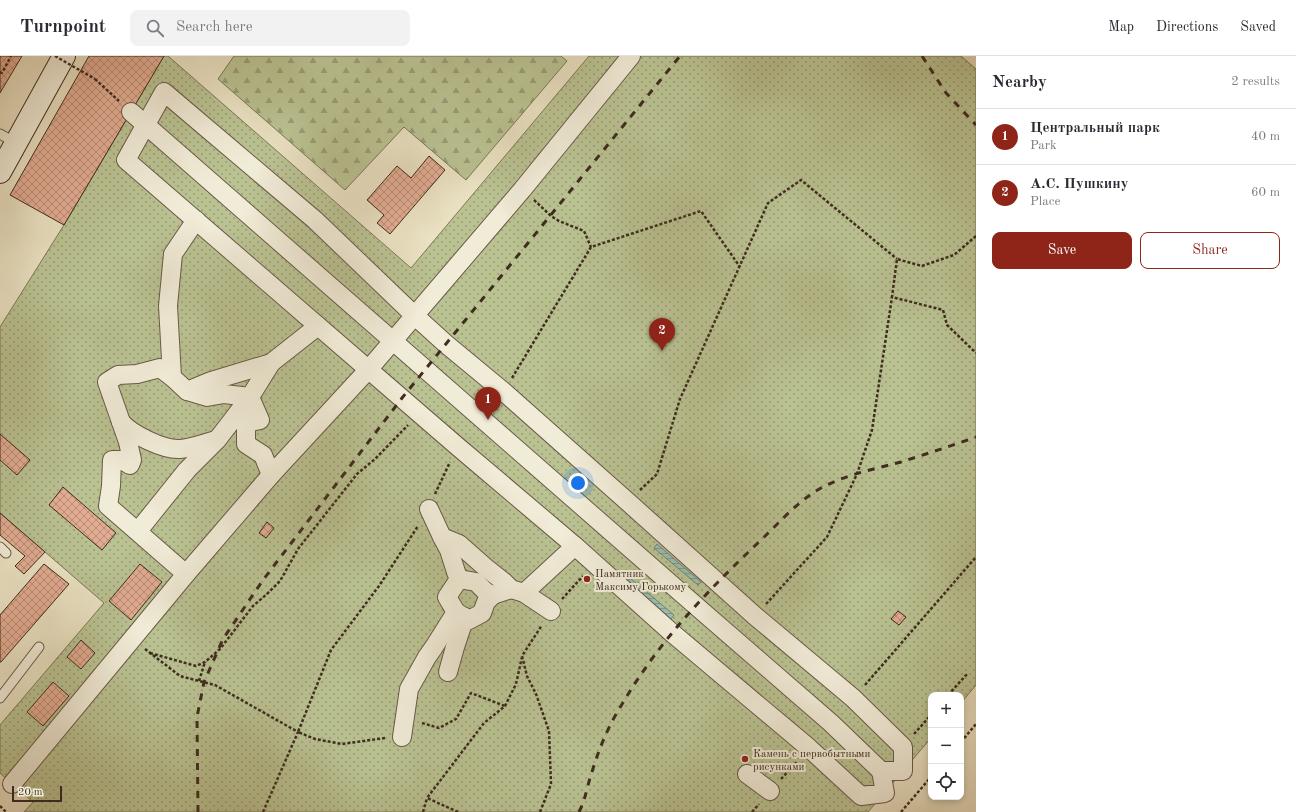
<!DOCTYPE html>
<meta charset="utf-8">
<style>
body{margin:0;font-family:"Old Standard TT",serif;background:#f2f2f3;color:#2b2b33}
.controls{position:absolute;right:12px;bottom:12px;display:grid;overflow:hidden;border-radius:8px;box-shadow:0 2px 6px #0003}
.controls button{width:36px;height:36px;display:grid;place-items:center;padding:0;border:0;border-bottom:1px solid #e1e1e2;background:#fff;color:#2b2b33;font:20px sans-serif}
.scale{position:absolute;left:12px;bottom:10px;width:50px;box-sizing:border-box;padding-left:4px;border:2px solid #3f2c1f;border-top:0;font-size:11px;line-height:14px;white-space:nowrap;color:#3f2c1f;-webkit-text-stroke:3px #f1ecd8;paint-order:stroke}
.you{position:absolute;left:578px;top:427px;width:14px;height:14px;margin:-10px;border:3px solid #fff;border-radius:50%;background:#1a73e8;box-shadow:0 0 0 6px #1a73e833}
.badge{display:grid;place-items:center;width:26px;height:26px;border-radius:50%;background:#8f2418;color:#fff;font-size:13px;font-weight:700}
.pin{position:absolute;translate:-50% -33px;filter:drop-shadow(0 1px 2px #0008)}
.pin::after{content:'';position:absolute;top:21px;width:14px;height:12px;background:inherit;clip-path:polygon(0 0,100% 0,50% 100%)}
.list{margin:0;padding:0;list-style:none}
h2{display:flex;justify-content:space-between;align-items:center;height:52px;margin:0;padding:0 16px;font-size:17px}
h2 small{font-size:13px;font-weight:400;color:#7c7c81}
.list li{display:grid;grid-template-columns:26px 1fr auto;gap:12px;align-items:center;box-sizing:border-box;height:56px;padding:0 16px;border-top:1px solid #e1e1e2}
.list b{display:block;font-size:15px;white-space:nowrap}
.list p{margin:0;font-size:13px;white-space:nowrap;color:#7c7c81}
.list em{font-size:13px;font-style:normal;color:#7c7c81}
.actions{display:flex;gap:8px;padding:12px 16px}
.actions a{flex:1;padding:9px 0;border:1px solid #8f2418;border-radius:8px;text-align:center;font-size:14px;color:#8f2418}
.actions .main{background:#8f2418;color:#fff}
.icon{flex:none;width:22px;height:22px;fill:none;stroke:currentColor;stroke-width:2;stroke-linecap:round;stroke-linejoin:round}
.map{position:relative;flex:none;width:976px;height:756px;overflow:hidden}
header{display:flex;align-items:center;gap:24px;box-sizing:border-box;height:56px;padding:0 20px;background:#fff;border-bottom:1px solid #e1e1e2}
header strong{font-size:19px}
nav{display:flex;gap:22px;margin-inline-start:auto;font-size:14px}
.search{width:280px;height:36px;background:#f2f2f3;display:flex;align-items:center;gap:10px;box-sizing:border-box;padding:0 14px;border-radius:8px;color:#7c7c81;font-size:15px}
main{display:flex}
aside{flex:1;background:#fff}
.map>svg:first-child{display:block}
.forest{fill:url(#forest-firs);stroke:#7c7758}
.park{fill:url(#park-dots);stroke:#7c7758}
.water{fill:url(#water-rules);stroke:#748477}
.building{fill:url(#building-cross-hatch);stroke:#3f2c1f}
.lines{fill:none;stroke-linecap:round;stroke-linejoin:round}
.lane-casing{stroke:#6a5a48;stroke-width:11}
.street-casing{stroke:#6a5a48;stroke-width:20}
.secondary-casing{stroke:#3f2c1f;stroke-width:24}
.path{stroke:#3f2c1f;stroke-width:2.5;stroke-dasharray:3 2;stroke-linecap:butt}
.lane{stroke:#f1ecd8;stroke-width:9}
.street{stroke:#f1ecd8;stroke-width:18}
.secondary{stroke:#f1ecd8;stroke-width:22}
.rail{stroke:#3f2c1f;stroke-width:3;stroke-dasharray:7 7;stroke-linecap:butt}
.path-bridge{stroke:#3f2c1f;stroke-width:2.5;stroke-dasharray:3 2;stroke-linecap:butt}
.poi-dot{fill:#8f2418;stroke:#f1ecd8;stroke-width:1.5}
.labels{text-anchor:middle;stroke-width:4;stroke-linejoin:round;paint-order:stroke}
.poi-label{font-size:11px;fill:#3f2c1f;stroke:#f1ecd8;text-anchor:start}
</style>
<header>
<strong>Turnpoint</strong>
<div class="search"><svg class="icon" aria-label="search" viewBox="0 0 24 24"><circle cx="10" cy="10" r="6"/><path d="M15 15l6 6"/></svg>Search here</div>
<nav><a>Map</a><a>Directions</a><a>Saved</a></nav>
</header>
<main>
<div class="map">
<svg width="976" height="756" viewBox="0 0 976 756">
<defs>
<pattern id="forest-firs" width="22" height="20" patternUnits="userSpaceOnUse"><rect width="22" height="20" fill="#bac292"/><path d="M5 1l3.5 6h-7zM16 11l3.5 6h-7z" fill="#999e77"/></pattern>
<pattern id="park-dots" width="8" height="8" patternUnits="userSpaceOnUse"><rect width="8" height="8" fill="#bac292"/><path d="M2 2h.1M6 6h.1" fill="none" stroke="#999e77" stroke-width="1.8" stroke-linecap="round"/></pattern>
<pattern id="water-rules" width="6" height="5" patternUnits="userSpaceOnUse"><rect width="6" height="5" fill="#98beb1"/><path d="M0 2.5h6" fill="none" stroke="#7d9b8f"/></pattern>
<pattern id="building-cross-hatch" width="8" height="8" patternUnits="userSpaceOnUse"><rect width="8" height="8" fill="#e2ac92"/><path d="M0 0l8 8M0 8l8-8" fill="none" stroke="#b98c77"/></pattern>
</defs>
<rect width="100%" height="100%" fill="#eae2c3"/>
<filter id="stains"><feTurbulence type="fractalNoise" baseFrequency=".005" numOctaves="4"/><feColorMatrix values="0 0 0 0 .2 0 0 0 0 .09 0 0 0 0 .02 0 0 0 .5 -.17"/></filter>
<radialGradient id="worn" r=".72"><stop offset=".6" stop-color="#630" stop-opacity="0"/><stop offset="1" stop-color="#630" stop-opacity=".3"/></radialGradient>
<path class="forest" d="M234,0H561L567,5L466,124L404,71L345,134L218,23Z"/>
<path class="park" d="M164,0H168L411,212L589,0H961L976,13V629L961,647V639H931V682L868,756H24L33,746L0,717V669L104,547L0,457V271L64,169Z"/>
<g class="water">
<path d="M657,488L701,526L698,529L654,492Z"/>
<path d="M630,522L674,559L671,563L628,525Z"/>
</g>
<g class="building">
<path d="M0,0H22L0,37Z"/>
<path d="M89,0H164L64,169L10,139Z"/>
<path d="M429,100L445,114L390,178L377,167L384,159L367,144L397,110L411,122Z"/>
<path d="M0,378L30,404L17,419L0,404Z"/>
<path d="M63,431L116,477L102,494L49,449Z"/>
<path d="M0,457L45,496L24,518L15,510L25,500L0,479Z"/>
<path d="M267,466L274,472L266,482L259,477Z"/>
<path d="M44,508L69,528L1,606H0V559Z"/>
<path d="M140,508L162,526L131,564L109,545Z"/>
<path d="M898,555L906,561L899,569L891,563Z"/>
<path d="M81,584L95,597L81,613L67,601Z"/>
<path d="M53,626L69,640L43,670L27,656Z"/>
</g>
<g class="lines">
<defs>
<g id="lane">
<path d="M0,78L16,87"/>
<path d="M0,491L6,497"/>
<path d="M0,642L39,591"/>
</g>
<g id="street">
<path d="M164,36L315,164L414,259L446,288L504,336L628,446L755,560L853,642L903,691V715H881L885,737L861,740L809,692L671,576L575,490L457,390L126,104Z"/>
<path d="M131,56L695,549L831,667L881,715"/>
<path d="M196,164L173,198L168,250L172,321L187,335L207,341L224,338L250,341L260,364L246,367V388L263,399L271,419"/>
<path d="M172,321L160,312L137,318L118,319L107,326L128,386L132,404L130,409L122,404H112L111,430L108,450L186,518"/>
<path d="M187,335L211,325L271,307L318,270"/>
<path d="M121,366C131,378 163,394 180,393C192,392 205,387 216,384"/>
<path d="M429,453L442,481L459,488L485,511L504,526L511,533L524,537L551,555"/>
<path d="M138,475L187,414L217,384L250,341L271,307"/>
<path d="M442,481L449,494L456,516L459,523"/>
<path d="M524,537L575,490"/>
<path d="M456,556L469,564L482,557L486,546L493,539"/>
<path d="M448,616L455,591L465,561"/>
<path d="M402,681L409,633L427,601L434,591L456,556L447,541L459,523L476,526L486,536L493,539L511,533"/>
<path d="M747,718L770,735"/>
<path d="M12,728L186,518L271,419L368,314L522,134L631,0"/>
</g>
<path id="secondary" d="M0,116L64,0"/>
</defs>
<use href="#lane" class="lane-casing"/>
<use href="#street" class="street-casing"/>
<use href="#secondary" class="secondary-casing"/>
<g class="path">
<path d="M0,16L2,17L11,0"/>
<path d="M95,23L119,45"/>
<path d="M534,144L551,160L559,165L584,175L591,191"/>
<path d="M976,180L954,199L922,210L897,203L892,241L943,254L947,269L976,297"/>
<path d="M512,322L591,191L701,155L740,211"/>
<path d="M640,434L657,418L680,343L768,147L801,124L897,203"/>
<path d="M435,438L450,406"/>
<path d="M562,543L583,520"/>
<path d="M766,548L827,481L857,418L872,374L892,241"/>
<path d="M145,593L180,620L215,629L298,676L263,756"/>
<path d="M150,597L196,610L205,606L220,593L253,550L267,538L280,525L298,493L357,418L375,403L408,369"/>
<path d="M199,625L205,606"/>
<path d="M865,629L976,501"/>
<path d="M948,639L968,617"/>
<path d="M422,667L439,672L456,663L471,637L505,650"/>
<path d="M914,678L931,659"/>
<path d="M385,682L342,688L315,683L298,676L331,594L379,530L418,470"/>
<path d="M961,686L976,668"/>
<path d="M781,723L798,705"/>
<path d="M0,750L6,756"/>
<path d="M423,756L427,742"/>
<path d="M458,756L427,742L484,667L505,650L516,628L522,601"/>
<path d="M540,756L551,728L549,675L536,638L527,620L522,600L542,569"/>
<path d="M752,756L759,748"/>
<path d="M901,756L931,721"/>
</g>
<use href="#lane" class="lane"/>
<use href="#street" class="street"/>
<use href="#secondary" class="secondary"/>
<g class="rail">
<path d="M922,0L946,37L976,69"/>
<path d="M198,756L197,661L204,626L223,583L263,524L402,342L680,0"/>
<path d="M579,756C585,745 587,731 591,719C598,696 606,675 618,655C657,587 705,537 761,484C780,466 798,445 821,432C845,419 874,413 901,406C926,398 951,390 976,381"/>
</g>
<path class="path-bridge" d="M55,0L95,23"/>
</g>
<g class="poi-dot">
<circle cx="587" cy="523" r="4"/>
<circle cx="745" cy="703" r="4"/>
</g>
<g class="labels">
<g class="poi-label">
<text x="595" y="521">Памятник<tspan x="595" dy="13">Максиму Горькому</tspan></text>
<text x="753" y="701">Камень с первобытными<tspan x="753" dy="13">рисунками</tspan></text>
</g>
</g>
<rect width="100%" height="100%" filter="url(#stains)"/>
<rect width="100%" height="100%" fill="url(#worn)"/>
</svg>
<div class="controls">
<button>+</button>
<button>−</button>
<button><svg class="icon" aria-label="locate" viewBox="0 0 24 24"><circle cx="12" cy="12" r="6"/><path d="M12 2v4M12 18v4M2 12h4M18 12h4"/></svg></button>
</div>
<div class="scale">20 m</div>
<div class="you"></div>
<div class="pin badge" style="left:488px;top:364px">1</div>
<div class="pin badge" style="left:662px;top:295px">2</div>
</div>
<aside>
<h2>Nearby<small>2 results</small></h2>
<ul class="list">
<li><span class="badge">1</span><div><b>Центральный парк</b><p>Park</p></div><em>40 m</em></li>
<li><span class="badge">2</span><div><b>А.С. Пушкину</b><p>Place</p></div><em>60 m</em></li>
</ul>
<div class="actions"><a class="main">Save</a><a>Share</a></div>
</aside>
</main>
